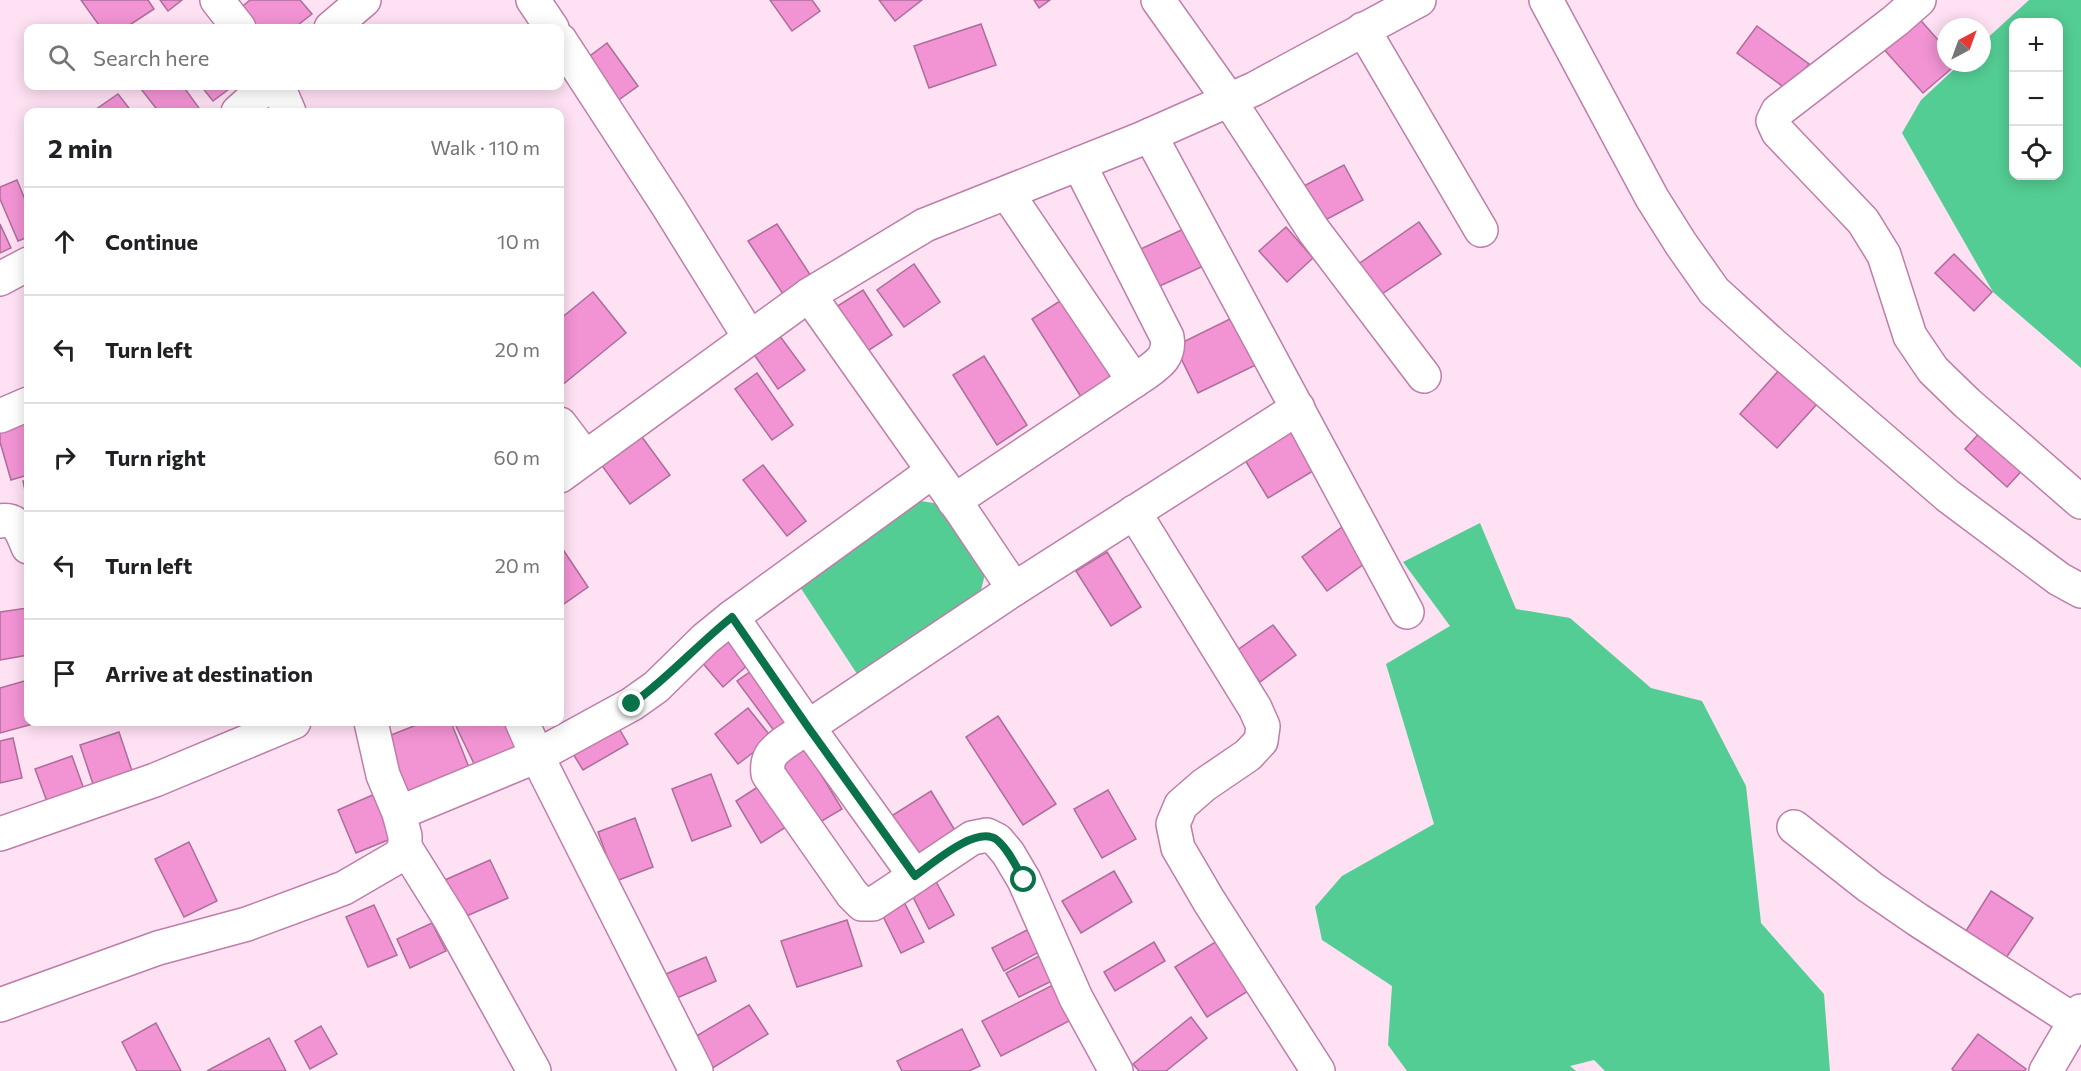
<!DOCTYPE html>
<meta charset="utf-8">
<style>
body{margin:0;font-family:Commissioner,sans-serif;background:#f2f2f2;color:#202124}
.controls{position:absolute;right:18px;top:18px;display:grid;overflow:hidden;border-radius:12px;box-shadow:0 3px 15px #0003}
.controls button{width:54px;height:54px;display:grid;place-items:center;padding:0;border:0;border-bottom:2px solid #e0e0e0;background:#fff;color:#202124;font:30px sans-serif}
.compass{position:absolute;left:1937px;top:18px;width:54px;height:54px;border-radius:50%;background:#fff;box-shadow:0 3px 15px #0003;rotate:41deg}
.stop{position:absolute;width:18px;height:18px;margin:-14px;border:4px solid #09724a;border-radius:50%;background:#fff}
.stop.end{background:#09724a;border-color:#fff;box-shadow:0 2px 6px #0008}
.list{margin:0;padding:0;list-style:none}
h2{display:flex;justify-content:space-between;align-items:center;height:78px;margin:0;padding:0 24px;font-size:26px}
h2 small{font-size:20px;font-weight:400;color:#757577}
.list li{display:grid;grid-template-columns:39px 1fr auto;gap:18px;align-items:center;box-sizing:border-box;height:108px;padding:0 24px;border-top:2px solid #e0e0e0}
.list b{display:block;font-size:22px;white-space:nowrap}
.list em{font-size:20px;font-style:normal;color:#757577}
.icon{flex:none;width:33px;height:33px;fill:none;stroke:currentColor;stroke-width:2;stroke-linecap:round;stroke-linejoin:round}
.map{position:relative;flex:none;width:2081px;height:1071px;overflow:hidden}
.search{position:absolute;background:#fff;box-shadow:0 3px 15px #0003;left:24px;top:24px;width:540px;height:66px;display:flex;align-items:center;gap:15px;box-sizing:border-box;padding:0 21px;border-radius:12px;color:#757577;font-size:22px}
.panel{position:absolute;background:#fff;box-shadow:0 3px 15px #0003;left:24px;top:108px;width:540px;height:618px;border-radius:12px}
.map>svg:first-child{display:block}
.water{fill:#54cd94;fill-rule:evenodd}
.building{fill:#f293d4;stroke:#ae6d99;stroke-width:1.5}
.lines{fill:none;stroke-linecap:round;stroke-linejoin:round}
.minor-casing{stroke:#bf7da9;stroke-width:36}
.tertiary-casing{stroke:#bf7da9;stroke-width:36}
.minor{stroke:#fff;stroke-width:33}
.tertiary{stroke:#fff;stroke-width:33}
.route{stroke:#09724a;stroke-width:8}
</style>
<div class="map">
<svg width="2081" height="1071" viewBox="0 0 2081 1071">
<rect width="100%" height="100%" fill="#fee1f3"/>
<g class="water">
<path d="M2029,0H2081V368L1993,292L1902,133L1921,100L1961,63H1982V43ZM2014,22H2058V176H2014Z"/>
<path d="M915,500L945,505L986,570L976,610L863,683L800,587Z"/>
<path d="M1480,523L1516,609L1570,618L1651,688L1702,701L1746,786L1761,923L1824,994L1830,1071H1605L1594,1060L1570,1066L1576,1071H1407L1388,1045L1392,986L1322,940L1315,907L1342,876L1434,824L1386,664L1450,626L1403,562Z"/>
</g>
<g class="building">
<path d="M81,0H148L154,9L125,28H101Z"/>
<path d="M160,0H182L168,11Z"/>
<path d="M250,0H300L312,14L294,28H253L238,10Z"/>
<path d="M770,0H812L820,11L792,31Z"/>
<path d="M879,0H922L895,21Z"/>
<path d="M1034,0H1050L1039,8Z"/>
<path d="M1916,15L1946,49V63H1958L1923,93L1881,46Z"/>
<path d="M981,24L996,65L929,88L914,46Z"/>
<path d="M1757,26L1809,64L1789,91L1737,53Z"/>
<path d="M607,43L638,86L613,104L582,62Z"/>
<path d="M147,86H183L199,108L194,112H159L141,89Z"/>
<path d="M201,86H233L213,101Z"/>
<path d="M118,94L132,112H92Z"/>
<path d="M1344,165L1363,200L1316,225L1296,190Z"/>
<path d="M17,180L28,207V237L18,241L0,199V187Z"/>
<path d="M1419,222L1441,254L1379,296L1357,265Z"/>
<path d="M0,224L11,248L0,253Z"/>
<path d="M777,224L811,276L783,294L748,241Z"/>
<path d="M1188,227L1206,265L1151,290L1134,252Z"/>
<path d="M1286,227L1313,258L1287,282L1259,251Z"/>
<path d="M1954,254L1992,292L1974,311L1935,273Z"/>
<path d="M914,264L940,302L904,327L877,290Z"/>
<path d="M863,290L892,335L857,358L828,312Z"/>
<path d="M593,292L626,333L561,386L560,319Z"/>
<path d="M1066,297L1117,379L1083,400L1032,319Z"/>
<path d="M1238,315L1262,362L1198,393L1175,346Z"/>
<path d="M779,335L805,370L778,389L753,353Z"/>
<path d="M984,356L1027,425L997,445L953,375Z"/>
<path d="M1781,368L1818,403L1777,448L1740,414Z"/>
<path d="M757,373L793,425L772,440L735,389Z"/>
<path d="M28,422V475L11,480L0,442V430Z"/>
<path d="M1984,428L2027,465L2007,487L1965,449Z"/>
<path d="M1295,430L1318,468L1268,498L1245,460Z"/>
<path d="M639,433L670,475L630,504L600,463Z"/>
<path d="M763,465L806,521L787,536L743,480Z"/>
<path d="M28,480V505L23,481Z"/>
<path d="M1342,527L1368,561L1327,591L1302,557Z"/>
<path d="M560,545L588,587L561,606L560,603Z"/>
<path d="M1107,552L1141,607L1111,626L1076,571Z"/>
<path d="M27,608L28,655L0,660V612Z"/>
<path d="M1273,625L1296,655L1260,682L1236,651Z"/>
<path d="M722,630L750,663L723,687L695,654Z"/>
<path d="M754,669L794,724L778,736L737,681Z"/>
<path d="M28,680V722H40L0,733V688Z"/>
<path d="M748,708L772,738L738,764L715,734Z"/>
<path d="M998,716L1056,804L1023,825L966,737Z"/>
<path d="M613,718L628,744L583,770L567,744Z"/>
<path d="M424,722H451L470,770L408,794L386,737Z"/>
<path d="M454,722H510L525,752L479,774Z"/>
<path d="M119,732L134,777L95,790L80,745Z"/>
<path d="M13,738L22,778L0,783V741Z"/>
<path d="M805,748L842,809L810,828L773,767Z"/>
<path d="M72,756L86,795L49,807L35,769Z"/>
<path d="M711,774L731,826L692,841L672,789Z"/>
<path d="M764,783L789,825L761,843L736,801Z"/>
<path d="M1108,790L1136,839L1102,858L1074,809Z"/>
<path d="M931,791L959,837L911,868L882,822Z"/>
<path d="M375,794L393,838L356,853L338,810Z"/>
<path d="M635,818L653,867L616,881L598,832Z"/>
<path d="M189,842L217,901L184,917L155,859Z"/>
<path d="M490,860L508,898L462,918L445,880Z"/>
<path d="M1114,871L1132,902L1081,933L1062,901Z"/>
<path d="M933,876L954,915L929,929L909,889Z"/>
<path d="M1991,891L2033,918L2004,961L1964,934Z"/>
<path d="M902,898L924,942L901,953L880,910Z"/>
<path d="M374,905L397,955L368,967L346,917Z"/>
<path d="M847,920L862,966L797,987L781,941Z"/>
<path d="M432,923L446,951L410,968L397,939Z"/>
<path d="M1027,930L1039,952L1004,971L992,948Z"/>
<path d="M1217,941L1248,991L1207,1017L1175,967Z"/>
<path d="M1154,942L1165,961L1115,991L1104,972Z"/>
<path d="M1041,955L1054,980L1019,997L1006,973Z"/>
<path d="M706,957L716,981L670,1001L659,977Z"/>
<path d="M1053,985L1071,1020L1001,1056L982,1021Z"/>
<path d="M749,1005L768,1034L711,1069L693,1038Z"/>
<path d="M1191,1017L1207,1038L1166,1071H1139L1133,1064Z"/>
<path d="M156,1023L181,1071H137L122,1042Z"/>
<path d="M321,1026L337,1054L310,1069L295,1041Z"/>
<path d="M962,1029L980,1066L969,1071H902L897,1061Z"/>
<path d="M1978,1034L2026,1069L2025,1071H1954L1952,1069Z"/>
<path d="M269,1038L286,1071H207Z"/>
</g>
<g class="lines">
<defs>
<g id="minor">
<path d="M217,0L239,28"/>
<path d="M533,0L552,28"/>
<path d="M1158,0L1229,100L1314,231L1424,376"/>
<path d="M1546,0L1652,198L1681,244L1714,291L1771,343L1948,496L2059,579L2081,591"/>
<path d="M1919,0L1895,21L1778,111L1773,121L1778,132L1863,221L1884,255L1910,336L1933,370L1967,403L2081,502"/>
<path d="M1363,29L1481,230"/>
<path d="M560,40L668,206L750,338"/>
<path d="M278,86L289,112"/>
<path d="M1150,135L1407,612"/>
<path d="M1007,193L1134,381"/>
<path d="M809,295L963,513L1014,589L784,743C772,752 766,758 768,774L852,894L862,904H873L972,838L987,835L997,840L1008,853L1024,880L1076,998L1116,1071"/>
<path d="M0,416L28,404"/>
<path d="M560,424L585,457"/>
<path d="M954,501L1146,373C1160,363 1170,356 1167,337L1079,164"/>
<path d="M1134,512L1255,708L1263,726L1261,741L1248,755L1204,785L1181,805L1173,824L1178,848L1209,901L1318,1071"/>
<path d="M0,521C19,518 22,533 28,547"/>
<path d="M1014,589L1298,408"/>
<path d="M732,617L808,727L915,876"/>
<path d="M522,722L537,756L632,704L656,687L705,639L732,617L933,471"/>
<path d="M399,813L537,756L696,1071"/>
<path d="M1794,827L1870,887L1918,920L2081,1025"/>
<path d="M0,834L155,780L294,722"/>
<path d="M405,847L450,919L534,1071"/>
<path d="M2046,1071L2081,1011"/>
</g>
<g id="tertiary">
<path d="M331,28L364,0"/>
<path d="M238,112L267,86"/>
<path d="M0,279L28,264"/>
<path d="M560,476L809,295L925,225L1141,139L1254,89L1419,0"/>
<path d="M0,1005L158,948L247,924L344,888L399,856L405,847V836L399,813L383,775L371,722"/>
</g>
</defs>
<use href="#minor" class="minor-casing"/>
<use href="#tertiary" class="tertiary-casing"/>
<use href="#minor" class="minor"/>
<use href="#tertiary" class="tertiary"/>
</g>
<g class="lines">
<path class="route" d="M632,704C668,678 697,645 732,617L808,727L915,876C932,864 977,824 997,840C1009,850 1016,867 1024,880"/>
</g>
</svg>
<div class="controls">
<button>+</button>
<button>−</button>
<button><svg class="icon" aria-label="locate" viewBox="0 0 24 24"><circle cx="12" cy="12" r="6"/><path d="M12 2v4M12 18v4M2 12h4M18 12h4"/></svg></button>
</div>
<svg class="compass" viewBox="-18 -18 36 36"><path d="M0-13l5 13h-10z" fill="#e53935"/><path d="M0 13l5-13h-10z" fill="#757577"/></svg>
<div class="stop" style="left:1024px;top:880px"></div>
<div class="stop end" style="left:632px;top:704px"></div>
<div class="search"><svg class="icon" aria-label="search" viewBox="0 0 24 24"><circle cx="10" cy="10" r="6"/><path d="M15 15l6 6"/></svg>Search here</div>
<section class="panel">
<h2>2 min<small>Walk · 110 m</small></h2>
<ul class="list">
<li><svg class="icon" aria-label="ahead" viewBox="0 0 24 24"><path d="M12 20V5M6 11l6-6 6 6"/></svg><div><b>Continue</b></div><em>10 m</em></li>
<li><svg class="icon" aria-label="left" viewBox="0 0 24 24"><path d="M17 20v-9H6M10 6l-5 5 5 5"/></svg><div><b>Turn left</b></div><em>20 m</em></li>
<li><svg class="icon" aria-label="right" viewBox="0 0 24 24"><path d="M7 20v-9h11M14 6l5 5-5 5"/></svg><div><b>Turn right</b></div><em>60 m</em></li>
<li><svg class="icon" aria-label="left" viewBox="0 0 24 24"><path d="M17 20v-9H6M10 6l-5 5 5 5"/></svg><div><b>Turn left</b></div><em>20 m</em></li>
<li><svg class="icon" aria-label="arrive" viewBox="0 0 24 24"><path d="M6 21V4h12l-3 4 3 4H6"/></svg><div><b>Arrive at destination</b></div></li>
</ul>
</section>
</div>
